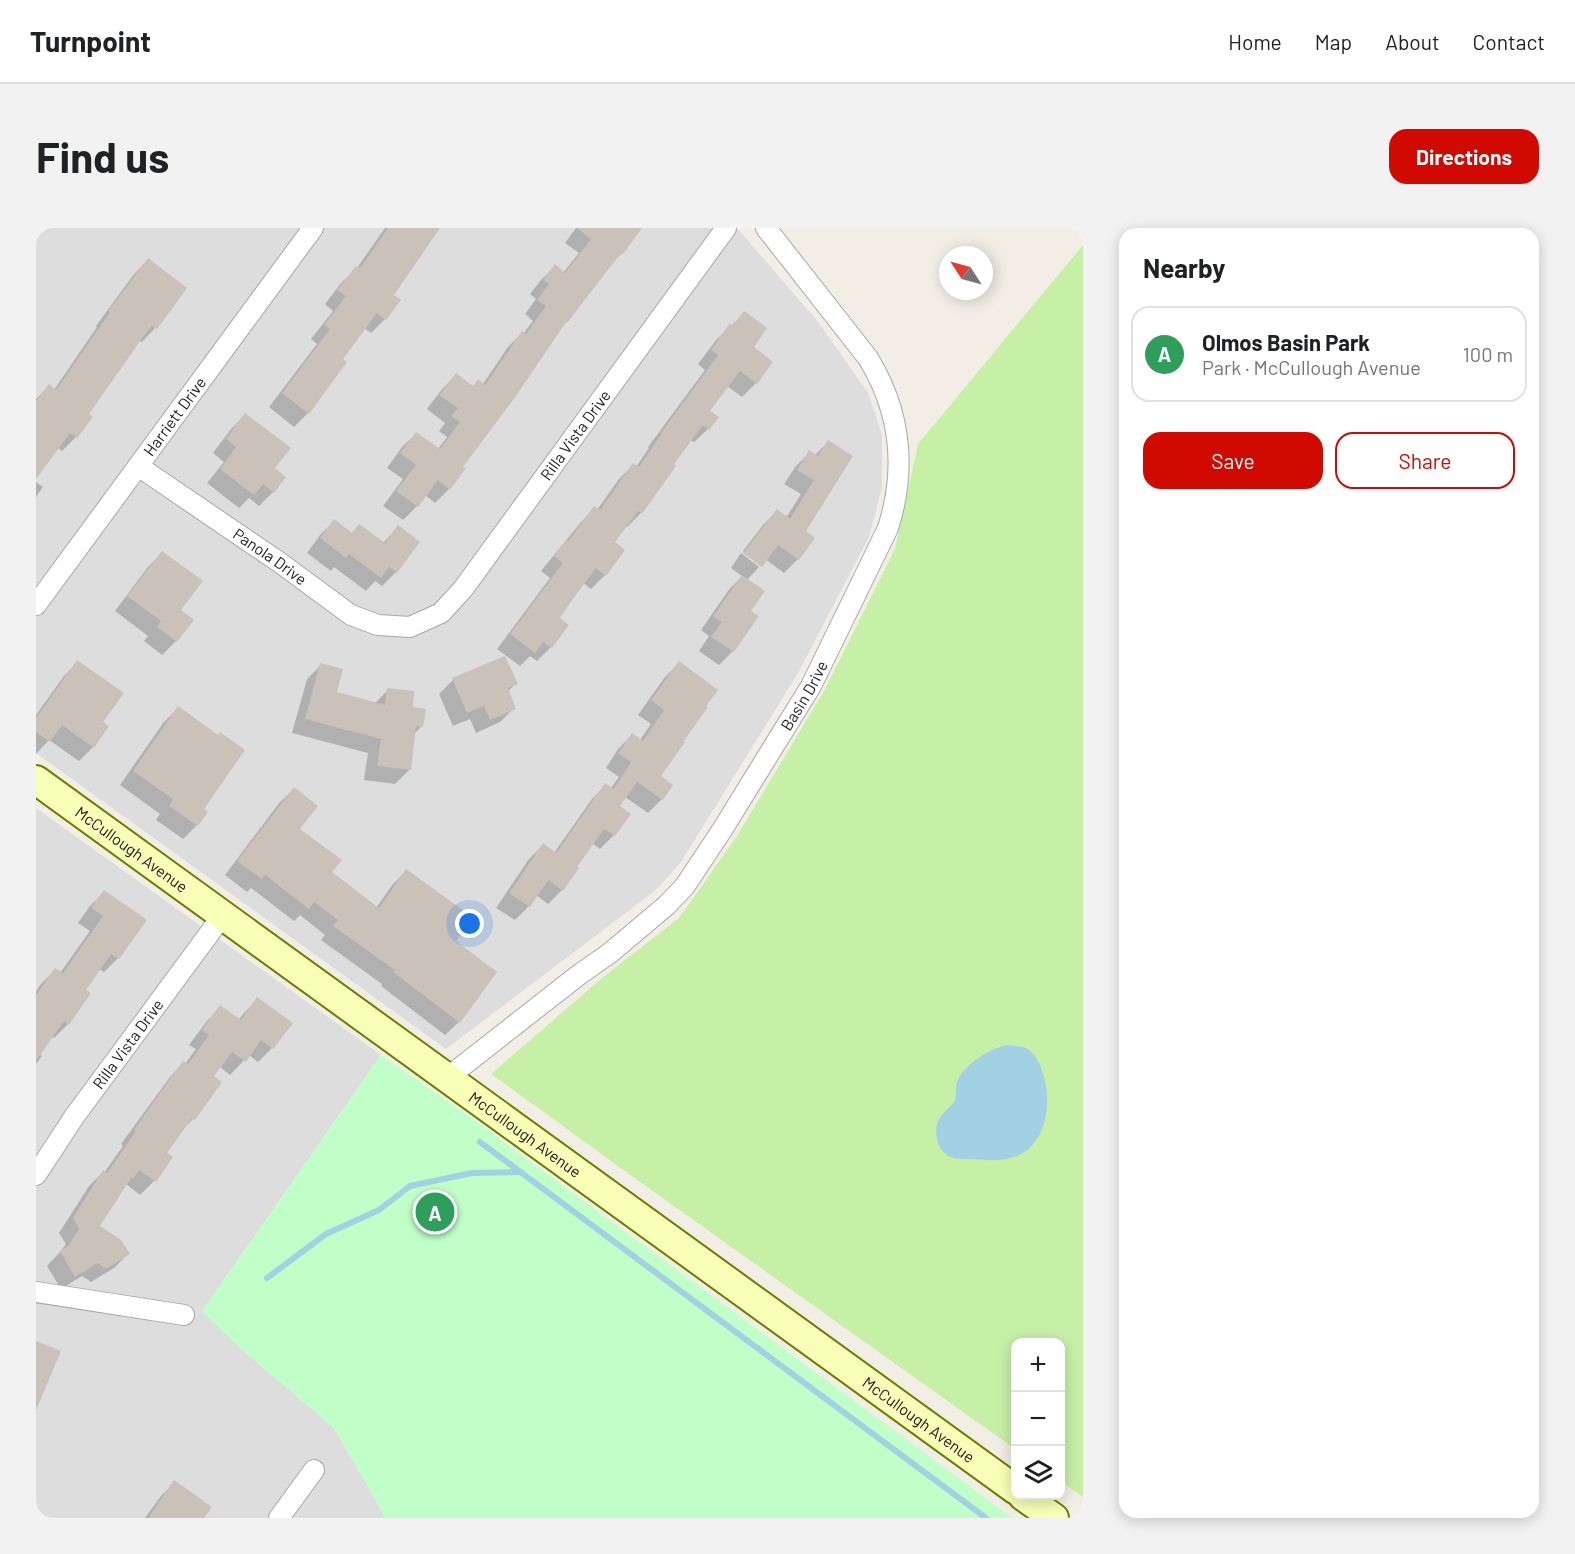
<!DOCTYPE html>
<meta charset="utf-8">
<style>
body{margin:0;font-family:Barlow,sans-serif;background:#f2f2f2;color:#202124}
.controls{position:absolute;right:18px;bottom:18px;display:grid;overflow:hidden;border-radius:12px;box-shadow:0 3px 15px #0003}
.controls button{width:54px;height:54px;display:grid;place-items:center;padding:0;border:0;border-bottom:2px solid #e0e0e0;background:#fff;color:#202124;font:30px sans-serif}
.compass{position:absolute;left:903px;top:18px;width:54px;height:54px;border-radius:50%;background:#fff;box-shadow:0 3px 15px #0003;rotate:306deg}
.you{position:absolute;left:434px;top:696px;width:21px;height:21px;margin:-15px;border:4px solid #fff;border-radius:50%;background:#1a73e8;box-shadow:0 0 0 9px #1a73e833}
.badge{display:grid;place-items:center;width:39px;height:39px;border-radius:50%;background:#d00a00;color:#fff;font-size:20px;font-weight:700}
.pin{position:absolute;translate:-50% -50%;border:3px solid #fff;box-shadow:0 2px 6px #0006}
.list{margin:0;padding:0;list-style:none}
h2{display:flex;justify-content:space-between;align-items:center;height:78px;margin:0;padding:0 24px;font-size:26px}
h2 small{font-size:20px;font-weight:400;color:#757577}
.list li{display:grid;grid-template-columns:39px 1fr auto;gap:18px;align-items:center;box-sizing:border-box;height:96px;margin:0 12px 12px;padding:0 12px;border:2px solid #e0e0e0;border-radius:18px}
.list b{display:block;font-size:22px;white-space:nowrap}
.list p{margin:0;font-size:20px;white-space:nowrap;color:#757577}
.list em{font-size:20px;font-style:normal;color:#757577}
.actions{display:flex;gap:12px;padding:18px 24px}
.actions a{flex:1;padding:14px 0;border:2px solid #d00a00;border-radius:18px;text-align:center;font-size:21px;color:#d00a00}
.actions .main{background:#d00a00;color:#fff}
.icon{flex:none;width:33px;height:33px;fill:none;stroke:currentColor;stroke-width:2;stroke-linecap:round;stroke-linejoin:round}
.map{position:relative;flex:none;width:1047px;height:1290px;overflow:hidden;border-radius:18px}
header{display:flex;align-items:center;gap:36px;box-sizing:border-box;height:84px;padding:0 30px;background:#fff;border-bottom:2px solid #e0e0e0}
header strong{font-size:28px}
nav{display:flex;gap:33px;margin-inline-start:auto;font-size:21px}
.intro{display:flex;align-items:center;justify-content:space-between;box-sizing:border-box;height:144px;padding:0 36px}
h1{margin:0;font-size:42px}
.button{padding:15px 27px;border-radius:18px;background:#d00a00;color:#fff;font-size:21px;font-weight:700}
main{display:flex;gap:36px;padding:0 36px}
aside{flex:1;background:#fff;border-radius:18px;box-shadow:0 3px 15px #0003}
.map>svg:first-child{display:block}
.residential{fill:#dedddd}
.grass{fill:#c7f0a7}
.park{fill:#c0ffc8}
.water{fill:#a2d1e3}
.shadow{fill:#0003}
.lines{fill:none;stroke-linecap:round;stroke-linejoin:round}
.stream{stroke:#a2d1e3;stroke-width:6}
.building{fill:#cac1b8}
.minor-casing{stroke:#a7a7a7;stroke-width:22}
.secondary-casing{stroke:#6a7e00;stroke-width:32}
.minor{stroke:#fff;stroke-width:20}
.secondary{stroke:#f8ffb6;stroke-width:28}
.labels{text-anchor:middle;stroke-width:4.5;stroke-linejoin:round;paint-order:stroke}
.street-label{font-size:16px;fill:#202020;stroke:#fff}
</style>
<header>
<strong>Turnpoint</strong>
<nav><a>Home</a><a>Map</a><a>About</a><a>Contact</a></nav>
</header>
<div class="intro"><h1>Find us</h1><a class="button">Directions</a></div>
<main>
<div class="map">
<svg width="1047" height="1290" viewBox="0 0 1047 1290">
<rect width="100%" height="100%" fill="#f2eee6"/>
<g class="residential">
<path d="M0,0H701L783,95L832,165L846,207V259L833,309L762,445L645,634L620,662L410,821L0,525Z"/>
<path d="M0,580L345,827L166,1083L205,1121L297,1199L340,1272L349,1290H0Z"/>
</g>
<path class="grass" d="M1047,17V1269L1025,1253L1024,1114H980L979,1221L604,954L455,846L566,750L643,690L701,608L788,463L859,321L882,216Z"/>
<path class="park" d="M345,827L430,886L977,1290H349L340,1272L297,1199L205,1121L166,1083Z"/>
<path class="water" d="M972,817C978,818 984,818 990,820C998,824 1003,834 1006,842C1016,869 1013,908 987,925C970,935 951,932 933,931C927,931 920,931 915,929C902,924 897,906 902,893C905,885 915,880 919,872C921,867 919,862 920,858C924,838 954,820 972,817Z"/>
<g class="shadow">
<path d="M349,0H403L356,67L349,91L335,105L328,100L304,131L272,185L258,199L233,179L281,116L275,111L297,83L289,76L306,54L321,40Z"/>
<path d="M540,0H604L586,25L571,40L530,94L425,239L413,261L399,275L389,267L381,278L367,292L347,278L367,251L351,240L366,219L380,206L402,221L411,209L403,203L409,195L391,181L406,161L420,147L436,159L447,156L472,119L486,105L487,106L497,93L489,86L500,71L494,66L505,52L519,38L527,45L543,25L529,15Z"/>
<path d="M112,32L119,100L106,114L103,112L51,187L55,189L40,209L26,223L22,220L0,248V171L13,158L18,162L61,99L60,98L98,46Z"/>
<path d="M709,85L715,119L720,155L706,169L691,158L672,183V201L658,214L654,212L636,237L605,285L591,299L589,298L577,314L569,347L555,361L547,355L522,390L515,419L501,433L494,428L484,438L461,421L514,350L505,343L545,294L559,280L561,282L583,251L597,237L600,239L613,220L612,219L669,142L662,136L681,111Z"/>
<path d="M209,187L237,241V264L223,278L213,270L203,280L171,255L188,234L177,225L195,201Z"/>
<path d="M792,214L768,303L777,310L762,331L748,345L729,331L725,336L707,323L727,297L741,283L750,290L765,266L748,256L760,238L774,224L779,227Z"/>
<path d="M0,254L7,259L0,269Z"/>
<path d="M298,293L315,306L347,315L362,299L382,314L360,344L346,358L339,353L330,363L298,339L295,343L271,325L284,307Z"/>
<path d="M126,325L143,383L140,413L126,427L108,413L112,408L79,383L112,339Z"/>
<path d="M705,325L723,339L711,352L713,383L720,389L697,423L683,437L663,423L673,408L665,402L692,363L706,348L695,340Z"/>
<path d="M42,434L65,494L71,499L57,519L43,533L13,512L0,526V487L28,448Z"/>
<path d="M643,435L623,549L626,571L612,585L589,569L582,578L578,607L564,621L556,615L526,662L512,676L500,667L493,678L479,692L460,680L493,631L507,617L518,625L556,571L570,557L575,560L583,549L570,540L582,521L596,507L604,512L615,496L602,487L629,449Z"/>
<path d="M285,437L299,465L338,476L352,462L375,481L386,498L378,506L373,542L359,556L328,552L332,525L256,505L271,451Z"/>
<path d="M417,452L480,456L471,464L478,480L464,494L440,505L434,491L417,498L403,466Z"/>
<path d="M142,480L166,582L170,584L161,597L147,611L120,592L124,586L84,557L128,494Z"/>
<path d="M258,561L262,601L294,645L340,680L357,656L370,643L418,714L423,794L409,807L345,758L346,756L285,712L289,707L264,687L258,693L215,660L211,664L189,647L244,574Z"/>
<path d="M68,664L109,693L82,730L68,744L63,741L48,762L32,796L18,810L16,808L3,826L6,828L0,836V763L5,756L19,742L24,745L54,703L42,695L54,678Z"/>
<path d="M221,771L236,820L222,834L213,827L194,847L184,839L176,849L184,854L157,891L143,905L129,925L118,953L104,967L90,956L62,999L92,1026L78,1040L55,1054L46,1048L25,1061L11,1038L24,1024L30,1016L23,1005L53,958L67,944L68,945L87,918L85,916L134,849L147,835L149,836L160,821L153,817L171,793L185,779L202,792Z"/>
<path d="M139,1254L166,1290H109L125,1268Z"/>
</g>
<g class="lines">
<g class="stream">
<path d="M444,914L950,1290"/>
<path d="M231,1050L290,1006L343,982L374,958L436,945L485,944"/>
</g>
</g>
<g class="building">
<path d="M352,0H404L358,67L365,72L350,92L341,85L307,131L311,134L273,186L246,165L294,101L288,97L310,68L301,62L320,38L324,40Z"/>
<path d="M541,0H606L587,26L585,25L531,95L530,94L480,168L427,239L430,240L414,262L402,252L382,279L360,263L380,237L364,225L380,204L404,221L424,194L415,188L422,180L403,167L420,145L437,158L442,151L449,157L486,103L490,106L510,78L501,72L513,56L507,52L519,36L529,45L555,11Z"/>
<path d="M112,30L151,60L121,101L116,98L107,109L53,186L57,189L41,210L34,205L0,251V173L13,156L20,162L74,84L72,83Z"/>
<path d="M708,83L731,100L718,119L737,134L721,156L704,143L674,183L683,189L673,202L667,197L638,236L640,238L606,286L602,283L579,314L589,322L570,348L560,340L539,368L524,390L533,397L516,420L507,414L499,425L474,406L527,335L518,328L530,312L532,313L558,278L564,282L597,235L603,239L626,205H625L682,127L675,122L694,95L697,98Z"/>
<path d="M209,185L255,220L239,240L250,249L238,265L227,256L218,267L184,241L200,219L190,211Z"/>
<path d="M792,212L817,228L770,303L779,310L763,332L742,317L726,339L707,325L741,281L754,291L778,252L761,242L773,222L782,228Z"/>
<path d="M298,291L316,305L323,296L349,315L362,297L384,314L361,345L353,339L345,350L313,326L310,330L284,310Z"/>
<path d="M126,323L167,353L145,382L158,392L141,414L121,399L125,393L91,368Z"/>
<path d="M706,347L729,363L715,383L723,388L698,424L675,409L686,394L677,388Z"/>
<path d="M469,428L482,456L472,460L480,481L454,492L448,478L431,485L416,450Z"/>
<path d="M41,432L88,465L67,494L73,498L58,520L26,497L14,514L0,504V490Z"/>
<path d="M643,433L682,462L670,478L672,479L647,514H649L625,548L637,557L627,572L601,554L584,578L595,586L579,608L568,601L541,639L543,640L527,663L512,652L494,679L473,665L507,615L520,625L569,555L578,561L595,534L582,525L596,505L607,513L628,482L615,472Z"/>
<path d="M284,435L307,441L301,464L349,477L351,460L378,463L377,479L390,481L387,499L380,498L375,542L341,538L345,511L269,491Z"/>
<path d="M142,478L182,507L184,504L209,522L168,581L172,584L162,598L133,578L137,571L97,543Z"/>
<path d="M258,559L282,578L264,601L306,632L296,644L343,680L370,641L438,690L420,713L461,744L424,795L357,744L359,742L297,698L302,692L278,674L273,681L229,647L226,651L201,633Z"/>
<path d="M68,662L111,692L83,731L75,726L50,762L55,765L33,797L28,793L0,833V767L19,740L27,745L67,688L55,680Z"/>
<path d="M221,769L257,795L237,821L225,812L210,834L196,824L178,848L186,854L159,892L156,890L131,925L137,929L120,954L103,942L97,951L95,950L64,998L85,1012L94,1026L70,1041L61,1035L39,1049L24,1023L32,1018L43,1001L37,990L67,942L71,945L100,903L98,902L116,876L147,833L152,836L173,807L166,802L184,777L205,792Z"/>
<path d="M0,1113L25,1123L0,1182Z"/>
<path d="M138,1252L176,1279L168,1290H112Z"/>
</g>
<g class="lines">
<defs>
<g id="minor">
<path id="s1" d="M102,238L243,334L315,387L342,397L374,399L405,385L427,361L690,0"/>
<path id="s2" d="M0,377L277,0"/>
<path id="s3" d="M411,850L544,746L574,725L631,677L649,658L686,602L775,458L852,300C871,240 865,184 832,130L730,0"/>
<path id="s4" d="M0,947L38,889L187,687"/>
<path d="M0,1064L148,1087"/>
<path d="M243,1290L278,1242"/>
</g>
<g id="secondary">
<path id="s5" d="M0,552L980,1262"/>
<path d="M987,1268L1018,1290"/>
</g>
</defs>
<use href="#minor" class="minor-casing"/>
<use href="#secondary" class="secondary-casing"/>
<use href="#minor" class="minor"/>
<use href="#secondary" class="secondary"/>
</g>
<g class="labels">
<g class="street-label">
<text dy="6" stroke="none"><textPath href="#s2" startOffset="234">Harriett Drive</textPath></text>
<text dy="6" stroke="none"><textPath href="#s1" startOffset="578">Rilla Vista Drive</textPath></text>
<text dy="6" stroke="none"><textPath href="#s1" startOffset="160">Panola Drive</textPath></text>
<text dy="6" stroke="none"><textPath href="#s3" startOffset="531">Basin Drive</textPath></text>
<text dy="6" stroke="none"><textPath href="#s5" startOffset="118">McCullough Avenue</textPath></text>
<text dy="6" stroke="none"><textPath href="#s4" startOffset="160">Rilla Vista Drive</textPath></text>
<text dy="6" stroke="none"><textPath href="#s5" startOffset="604">McCullough Avenue</textPath></text>
<text dy="6" stroke="none"><textPath href="#s5" startOffset="1090">McCullough Avenue</textPath></text>
</g>
</g>
</svg>
<div class="controls">
<button>+</button>
<button>−</button>
<button><svg class="icon" aria-label="layers" viewBox="0 0 24 24"><path d="M12 4l9 5-9 5-9-5zM3 14l9 5 9-5"/></svg></button>
</div>
<svg class="compass" viewBox="-18 -18 36 36"><path d="M0-13l5 13h-10z" fill="#e53935"/><path d="M0 13l5-13h-10z" fill="#757577"/></svg>
<div class="you"></div>
<div class="pin badge" style="left:399px;top:984px;background:#2e9e5b">A</div>
</div>
<aside>
<h2>Nearby<small></small></h2>
<ul class="list">
<li><span class="badge" style="background:#2e9e5b">A</span><div><b>Olmos Basin Park</b><p>Park · McCullough Avenue</p></div><em>100 m</em></li>
</ul>
<div class="actions"><a class="main">Save</a><a>Share</a></div>
</aside>
</main>
